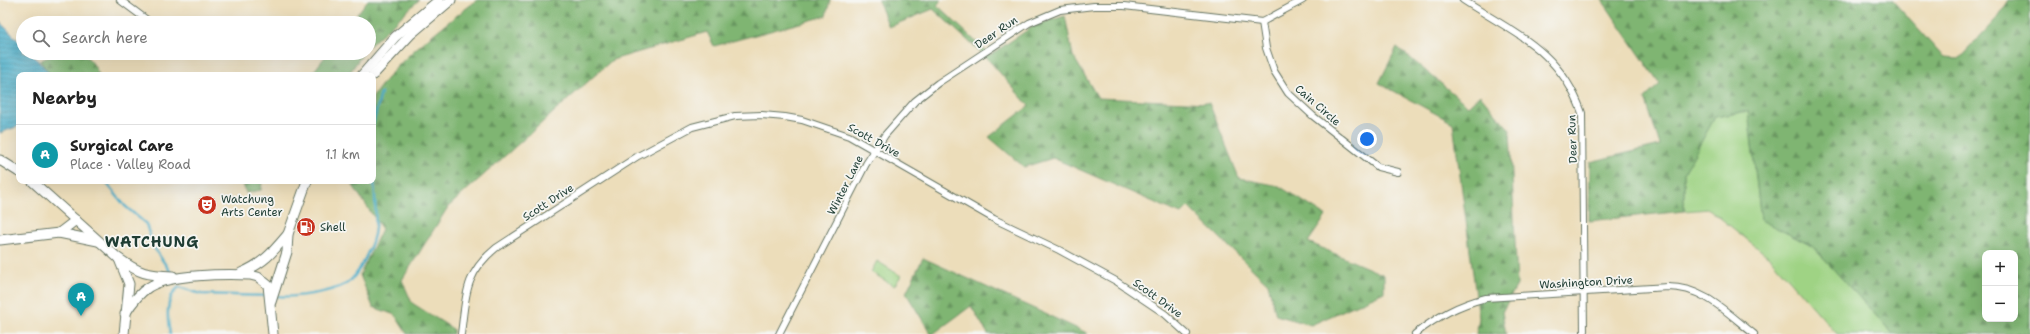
<!DOCTYPE html>
<meta charset="utf-8">
<style>
body{margin:0;font-family:"Shantell Sans",sans-serif;background:#f6f6f6;color:#222}
.controls{position:absolute;right:12px;bottom:12px;display:grid;overflow:hidden;border-radius:8px;box-shadow:0 4px 16px #0002}
.controls button{width:36px;height:36px;display:grid;place-items:center;padding:0;border:0;border-bottom:1px solid #e0e0e0;background:#fff;color:#222;font:20px sans-serif}
.you{position:absolute;left:1367px;top:139px;width:14px;height:14px;margin:-10px;border:3px solid #fff;border-radius:50%;background:#1a73e8;box-shadow:0 0 0 6px #1a73e833}
.badge{display:grid;place-items:center;width:26px;height:26px;border-radius:50%;background:#c8321e;color:#fff;font-size:13px;font-weight:700}
.pin{position:absolute;translate:-50% -33px;filter:drop-shadow(0 1px 2px #0008)}
.pin::after{content:'';position:absolute;top:21px;width:14px;height:12px;background:inherit;clip-path:polygon(0 0,100% 0,50% 100%)}
.list{margin:0;padding:0;list-style:none}
h2{display:flex;justify-content:space-between;align-items:center;height:52px;margin:0;padding:0 16px;font-size:17px}
h2 small{font-size:13px;font-weight:400;color:#767676}
.list li{display:grid;grid-template-columns:26px 1fr auto;gap:12px;align-items:center;box-sizing:border-box;height:60px;padding:0 16px;border-top:1px solid #e0e0e0}
.list b{display:block;font-size:15px;white-space:nowrap}
.list p{margin:0;font-size:13px;white-space:nowrap;color:#767676}
.list em{font-size:13px;font-style:normal;color:#767676}
.icon{flex:none;width:22px;height:22px;fill:none;stroke:currentColor;stroke-width:2;stroke-linecap:round;stroke-linejoin:round}
.map{position:relative;flex:none;width:2030px;height:334px;overflow:hidden}
.search{position:absolute;background:#fff;box-shadow:0 4px 16px #0002;left:16px;top:16px;width:360px;height:44px;display:flex;align-items:center;gap:10px;box-sizing:border-box;padding:0 14px;border-radius:22px;color:#767676;font-size:15px}
.panel{position:absolute;background:#fff;box-shadow:0 4px 16px #0002;left:16px;top:72px;width:360px;height:112px;border-radius:8px}
.map>svg:first-child{display:block}
.green{fill:#9fd384;stroke:#5f885c}
.forest{fill:url(#forest-firs);stroke:#4f7953;fill-rule:evenodd}
.water{fill:url(#water-rules);stroke:#34747e}
.lines{fill:none;stroke-linecap:round;stroke-linejoin:round}
.stream{stroke:#48acc7;stroke-width:2.5}
.minor-casing{stroke:#677563;stroke-width:8}
.secondary-casing{stroke:#677563;stroke-width:11}
.minor{stroke:#fff;stroke-width:6}
.secondary{stroke:#fff;stroke-width:9}
.labels{text-anchor:middle;stroke-width:3.5;stroke-linejoin:round;paint-order:stroke}
.street-label{font-size:11px;fill:#1f3d34;stroke:#f6f6f2}
.poi-label{font-size:11px;fill:#1f3d34;stroke:#f6f6f2;text-anchor:start}
.district-label{font-size:15px;font-weight:bold;letter-spacing:1px;fill:#1f3d34;stroke:#f6f6f2}
</style>
<div class="map">
<svg width="2030" height="334" viewBox="0 0 2030 334">
<defs>
<pattern id="forest-firs" width="22" height="20" patternUnits="userSpaceOnUse"><rect width="22" height="20" fill="#7fb572"/><path d="M5 1l3.5 6h-7zM16 11l3.5 6h-7z" fill="#67945e"/></pattern>
<pattern id="water-rules" width="6" height="5" patternUnits="userSpaceOnUse"><rect width="6" height="5" fill="#48acc7"/><path d="M0 2.5h6" fill="none" stroke="#3b8da2"/></pattern>
</defs>
<rect width="100%" height="100%" fill="#f6f6f2"/>
<filter id="ink" filterUnits="userSpaceOnUse"><feTurbulence type="fractalNoise" baseFrequency=".025" numOctaves="2"/><feDisplacementMap in="SourceGraphic" scale="8" xChannelSelector="R" yChannelSelector="G"/><feConvolveMatrix kernelMatrix="1 2 1 2 8 2 1 2 1" color-interpolation-filters="sRGB"/></filter>
<filter id="wash" filterUnits="userSpaceOnUse"><feTurbulence type="fractalNoise" baseFrequency=".012" numOctaves="4" result="noise"/><feDisplacementMap in="SourceGraphic" scale="16" xChannelSelector="R" yChannelSelector="G"/><feGaussianBlur stdDeviation="0.9" result="paint"/><feColorMatrix in="noise" values="0 0 0 0 0 0 0 0 0 0 0 0 0 0 0 0 0 1.4 0 .05"/><feComposite in="paint" operator="in"/></filter>
<g filter="url(#wash)">
<rect width="100%" height="100%" fill="#ecddba"/>
<g class="green">
<path d="M1748,111L1761,220L1812,246L1893,334H1837L1769,257L1709,209L1684,211V173L1715,117Z"/>
<path d="M877,261L901,276L894,286L871,272Z"/>
</g>
<g class="forest">
<path d="M368,0H419L369,46V23H350Z"/>
<path d="M477,0H830L826,16L714,46L707,32L612,60L448,207L402,280L412,303L453,329V334H407L395,315L373,307L360,275L382,229L350,181H373V97C399,57 440,29 477,0Z"/>
<path d="M878,0H942L937,5L990,55L1035,25L1065,16L1073,56L1098,98L1209,103L1239,178L1279,186L1326,216L1308,242L1384,275V292L1311,325L1276,315L1268,284L1188,207L1181,214L1053,158L1024,167L989,137L1029,106L986,57L933,9L889,27Z"/>
<path d="M1602,0H1892L1944,58L1959,59L1998,17L2009,0H2030V334H1893L1812,246L1761,220L1748,111L1715,117L1684,173V211L1589,221L1590,162L1660,145L1645,98L1660,84ZM1985,253H2015V319H1985Z"/>
<path d="M1397,47L1468,106L1480,95L1510,130L1517,285L1502,312L1506,334H1476L1479,318L1453,123L1379,83Z"/>
<path d="M56,53C81,53 88,51 99,75H51L40,61Z"/>
<path d="M328,53H363L348,75H311Z"/>
<path d="M242,181H262L261,190L246,193Z"/>
<path d="M923,258L1087,333L1088,334H988L971,306L933,334H931L906,293Z"/>
</g>
<path class="water" d="M0,22L23,45V53H31L51,75H19V126L0,133Z"/>
<g class="lines">
<g class="stream">
<path d="M373,124L381,93"/>
<path d="M105,181L125,206L146,224L153,246L171,273"/>
<path d="M275,296C294,298 329,293 346,284C359,276 374,243 375,228C377,209 374,187 373,167"/>
<path d="M170,334C167,318 165,298 179,287L201,294L268,296"/>
</g>
</g>
</g>
<g filter="url(#ink)">
<g class="lines">
<defs>
<g id="minor">
<path d="M120,0L151,23"/>
<path d="M1463,0C1515,34 1560,50 1582,113L1584,334"/>
<path d="M1262,22L1266,48L1274,71L1288,93L1313,116L1378,167L1398,172"/>
<path d="M461,334C466,296 464,274 496,248L638,156L692,127L735,116L762,115L785,117L802,120L849,136L994,219L1059,250L1116,281L1165,314L1187,334"/>
<path d="M779,334L866,164L885,135L915,101L938,83L1029,23L1060,10L1094,6H1124L1262,22L1303,0"/>
<path d="M1415,334C1438,316 1458,305 1486,298L1668,287C1704,287 1727,313 1754,334"/>
</g>
<g id="secondary">
<path d="M362,75L395,37L439,0"/>
<path d="M373,75L411,34L451,0"/>
<path d="M0,160L19,172"/>
<path d="M32,181L118,258C140,274 147,275 173,276"/>
<path d="M59,233L76,220"/>
<path d="M0,240L59,233L98,241"/>
<path d="M119,259L129,284L124,334"/>
<path d="M241,273C264,263 272,253 288,234"/>
<path d="M271,302L287,252L288,234L307,181"/>
<path d="M125,314C131,304 139,293 149,287C169,274 226,274 250,275L258,277L268,285L273,334"/>
</g>
</defs>
<use href="#minor" class="minor-casing"/>
<use href="#secondary" class="secondary-casing"/>
<use href="#minor" class="minor"/>
<use href="#secondary" class="secondary"/>
</g>
</g>
<defs>
<symbol id="theatre-disc" viewBox="-11 -11 22 22"><circle r="9.5" fill="#c8321e" stroke="#f6f6f2"/><path d="M-5-5.5Q0-4 5-5.5V0Q5 5 0 6Q-5 5-5 0ZM-3.3-2.5H-1v1.5H-3.3ZM1-2.5H3.3v1.5H1ZM-2.8 1Q0 5.5 2.8 1Z" fill="#fff"/></symbol>
<symbol id="fuel-disc" viewBox="-11 -11 22 22"><circle r="9.5" fill="#c8321e" stroke="#f6f6f2"/><path d="M-5.5-6h7V0h2V4h1.3V-2.5L3-4.5l.8-.8L6-3V5H2.5V1h-1V6h-7ZM-4.2-4.7v3.2H.2V-4.7Z" fill="#fff"/></symbol>
</defs>
<g fill-rule="evenodd">
<use href="#theatre-disc" x="196" y="194" width="22" height="22"/>
<use href="#fuel-disc" x="295" y="216" width="22" height="22"/>
</g>
<g class="labels">
<g class="street-label">
<text transform="translate(996 32) rotate(-34)" y="4">Deer Run</text>
<text transform="translate(1318 105) rotate(41)" y="4">Cain Circle</text>
<text transform="translate(1572 139) rotate(-92)" y="4">Deer Run</text>
<text transform="translate(874 140) rotate(29)" y="4">Scott Drive</text>
<text transform="translate(845 185) rotate(-63)" y="4">Winter Lane</text>
<text transform="translate(548 202) rotate(-33)" y="4">Scott Drive</text>
<text transform="translate(1586 282) rotate(-3)" y="4">Washington Drive</text>
<text transform="translate(1158 298) rotate(36)" y="4">Scott Drive</text>
</g>
<g class="poi-label">
<text x="221" y="203">Watchung<tspan x="221" dy="13">Arts Center</tspan></text>
<text x="320" y="231">Shell</text>
</g>
<g class="district-label">
<text x="152" y="247">WATCHUNG</text>
</g>
</g>
</svg>
<div class="controls">
<button>+</button>
<button>−</button>
</div>
<div class="you"></div>
<div class="pin badge" style="left:81px;top:316px;background:#0f9aa8">A</div>
<div class="search"><svg class="icon" aria-label="search" viewBox="0 0 24 24"><circle cx="10" cy="10" r="6"/><path d="M15 15l6 6"/></svg>Search here</div>
<section class="panel">
<h2>Nearby<small></small></h2>
<ul class="list">
<li><span class="badge" style="background:#0f9aa8">A</span><div><b>Surgical Care</b><p>Place · Valley Road</p></div><em>1.1 km</em></li>
</ul>
</section>
</div>
